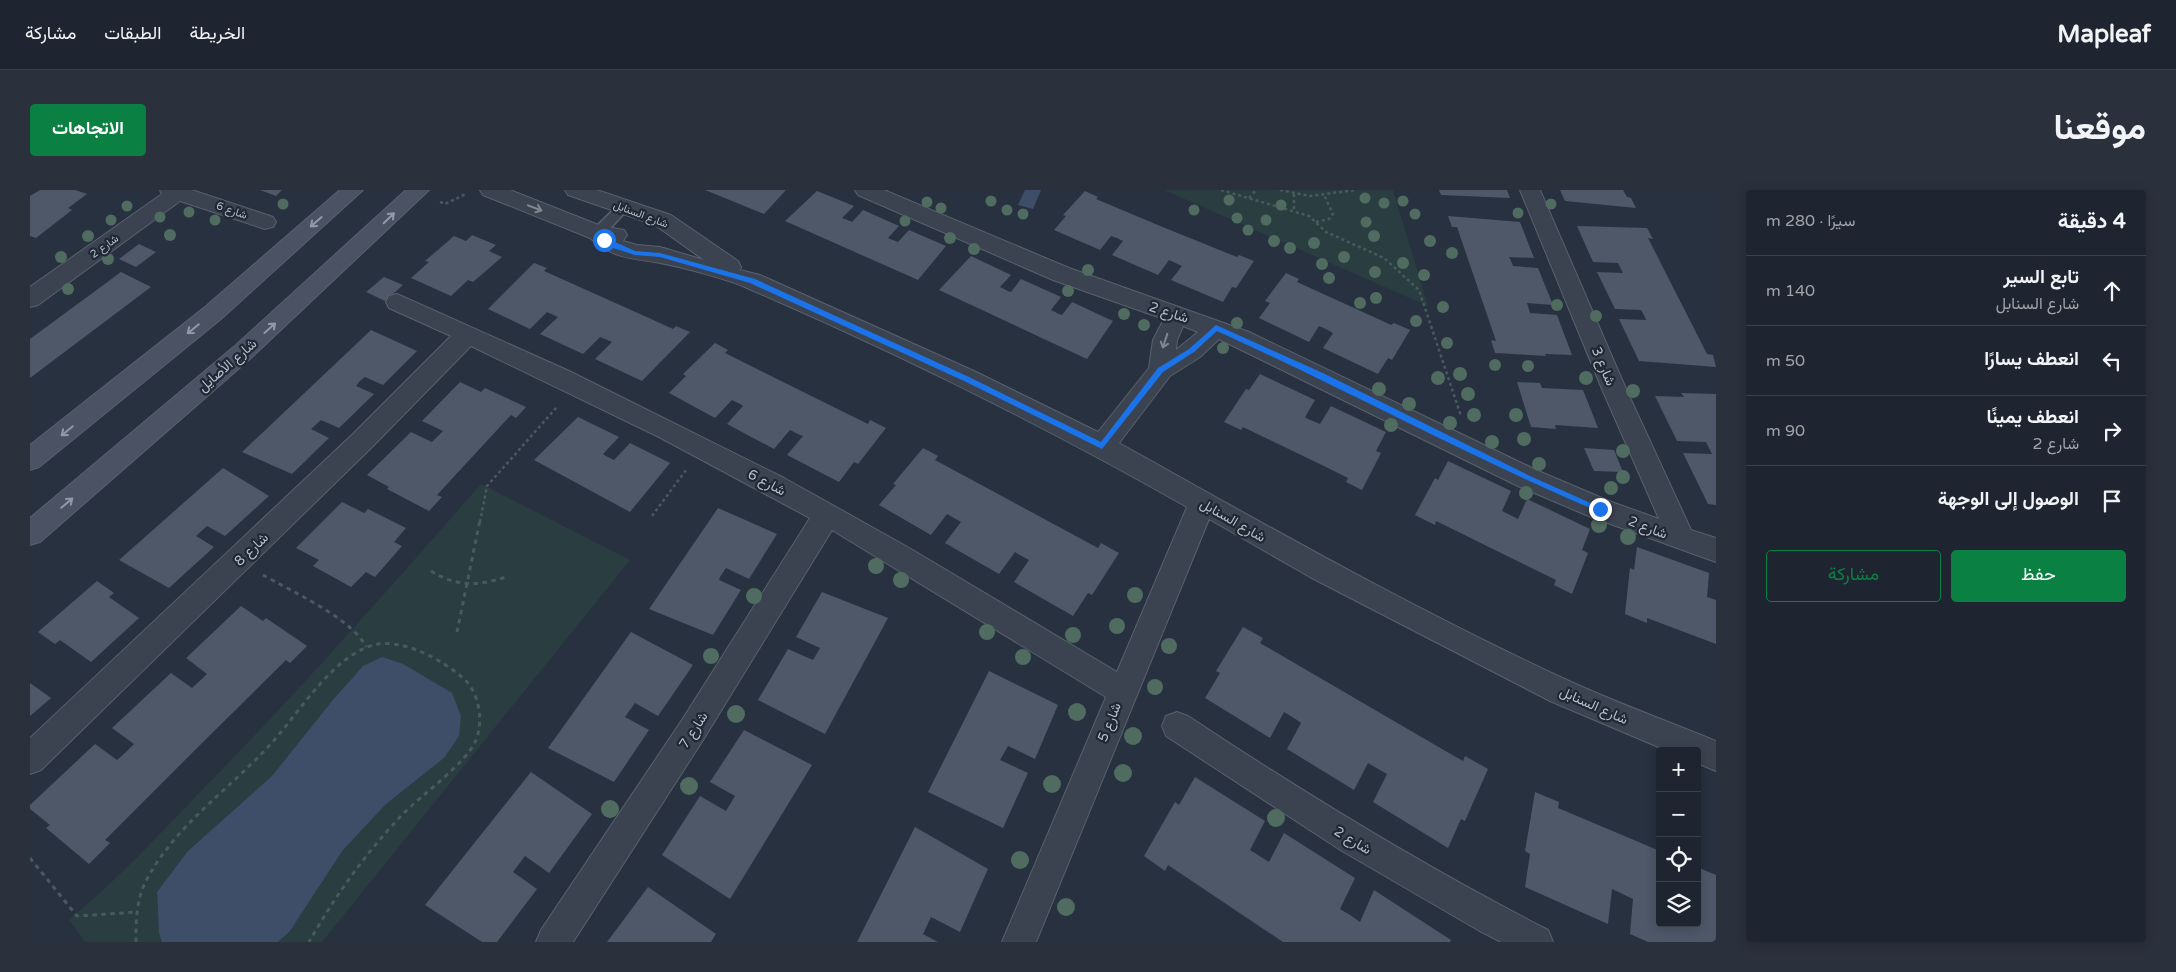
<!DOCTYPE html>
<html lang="ar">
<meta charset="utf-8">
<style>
body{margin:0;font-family:"Varela Round",Vazirmatn,sans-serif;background:#2b313c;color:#f1f3f6;direction:rtl}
.controls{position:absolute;right:15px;bottom:15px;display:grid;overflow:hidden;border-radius:5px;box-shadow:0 2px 12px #0003}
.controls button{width:45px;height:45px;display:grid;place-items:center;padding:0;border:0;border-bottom:1px solid #3c424c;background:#1e2530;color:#f1f3f6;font:25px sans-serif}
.stop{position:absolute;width:15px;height:15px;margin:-11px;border:4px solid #1a73e8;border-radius:50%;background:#fff}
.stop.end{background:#1a73e8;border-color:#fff;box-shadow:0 1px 5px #0008}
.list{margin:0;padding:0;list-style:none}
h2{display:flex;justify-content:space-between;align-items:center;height:65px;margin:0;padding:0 20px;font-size:21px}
h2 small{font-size:16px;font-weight:400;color:#a1a5ab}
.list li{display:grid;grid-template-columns:32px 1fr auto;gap:15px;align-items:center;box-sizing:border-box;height:70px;padding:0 20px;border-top:1px solid #3c424c}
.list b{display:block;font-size:19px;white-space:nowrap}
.list p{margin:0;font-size:16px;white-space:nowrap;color:#a1a5ab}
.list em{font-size:16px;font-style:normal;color:#a1a5ab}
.actions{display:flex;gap:10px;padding:15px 20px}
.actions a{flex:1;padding:11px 0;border:1px solid #0b8043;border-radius:5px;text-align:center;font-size:18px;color:#0b8043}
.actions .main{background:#0b8043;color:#fff}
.icon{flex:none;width:28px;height:28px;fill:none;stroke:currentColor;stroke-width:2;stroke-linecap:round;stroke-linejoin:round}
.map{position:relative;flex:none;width:1686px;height:752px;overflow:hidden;direction:ltr;border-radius:5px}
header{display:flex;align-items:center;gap:30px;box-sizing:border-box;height:70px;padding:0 25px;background:#1e2530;border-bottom:1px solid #3c424c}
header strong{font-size:24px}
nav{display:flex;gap:28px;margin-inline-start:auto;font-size:18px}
.intro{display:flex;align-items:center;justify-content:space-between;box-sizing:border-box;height:120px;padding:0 30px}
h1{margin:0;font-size:35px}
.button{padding:12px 22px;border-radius:5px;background:#0b8043;color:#fff;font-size:18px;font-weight:700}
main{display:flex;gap:30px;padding:0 30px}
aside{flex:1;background:#1e2530;border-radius:5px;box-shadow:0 2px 12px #0003}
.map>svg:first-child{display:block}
.green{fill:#2a3e41}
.water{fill:#3f4e68}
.building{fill:#4e5869}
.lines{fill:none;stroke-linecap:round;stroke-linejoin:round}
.service-casing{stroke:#59616d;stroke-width:3}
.minor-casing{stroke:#59616d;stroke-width:2}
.secondary-casing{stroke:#59616d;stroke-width:2}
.path-far1{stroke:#485a5e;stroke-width:2.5;stroke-dasharray:3 3;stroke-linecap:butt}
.path{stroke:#485a5e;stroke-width:3;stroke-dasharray:4.5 4.5;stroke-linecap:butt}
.service{fill:#3c4350;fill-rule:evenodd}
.minor{fill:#3c4350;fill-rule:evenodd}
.secondary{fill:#4a5263;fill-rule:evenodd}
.tree{fill:#506b60}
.oneway{stroke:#808793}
.oneway2{stroke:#9299a6}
.route{fill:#1a73e8}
.labels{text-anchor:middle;stroke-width:4.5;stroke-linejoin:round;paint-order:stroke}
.far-street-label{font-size:11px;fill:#b8bfca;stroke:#202835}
.street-label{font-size:14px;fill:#b8bfca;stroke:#202835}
</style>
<header>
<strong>Mapleaf</strong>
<nav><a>الخريطة</a><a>الطبقات</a><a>مشاركة</a></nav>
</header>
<div class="intro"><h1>موقعنا</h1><a class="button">الاتجاهات</a></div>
<main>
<aside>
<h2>4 دقيقة<small>سيرًا · 280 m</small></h2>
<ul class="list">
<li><svg class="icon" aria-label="ahead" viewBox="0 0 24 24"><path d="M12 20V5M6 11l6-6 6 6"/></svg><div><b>تابع السير</b><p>شارع السنابل</p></div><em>140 m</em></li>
<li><svg class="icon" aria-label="left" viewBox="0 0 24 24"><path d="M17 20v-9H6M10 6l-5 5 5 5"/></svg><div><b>انعطف يسارًا</b></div><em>50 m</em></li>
<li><svg class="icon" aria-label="right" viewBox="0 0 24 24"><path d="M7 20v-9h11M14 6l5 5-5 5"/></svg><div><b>انعطف يمينًا</b><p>شارع 2</p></div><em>90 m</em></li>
<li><svg class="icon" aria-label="arrive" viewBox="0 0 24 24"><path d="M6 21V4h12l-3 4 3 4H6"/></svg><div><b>الوصول إلى الوجهة</b></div></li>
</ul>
<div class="actions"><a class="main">حفظ</a><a>مشاركة</a></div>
</aside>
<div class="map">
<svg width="1686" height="752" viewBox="0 0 1686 752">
<rect width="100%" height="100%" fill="#283140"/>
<g class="green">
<path d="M1134,0H1363L1398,116Z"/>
<path d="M451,294L600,370L292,752H248L260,741L313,660L356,614L414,568L333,476L302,511L242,586L158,661L127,702L129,743L132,752H55L39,730C87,690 129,645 172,600C269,501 360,398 451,294Z"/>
</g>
<g class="water">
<path d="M995,0H1011L1003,19L988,15Z"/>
<path d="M352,467L373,474L422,503L431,526L429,546L414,568L356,614L313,660L260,741L248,752H132L129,743L127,702L158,661L242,586L302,511L333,476Z"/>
</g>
<g class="building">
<path d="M10,0H45L57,4L38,18L42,20L6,48L0,46V6Z"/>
<path d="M230,0H252L246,6Z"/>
<path d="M675,0H756L734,24Z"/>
<path d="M1409,0H1477L1480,8L1411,5Z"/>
<path d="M1530,0H1593L1597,7L1601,8L1606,18L1535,11Z"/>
<path d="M787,1L824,16L812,28L820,31L822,32L833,20L869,36L858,48L868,52L879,40L916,56L888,90L755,31Z"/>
<path d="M1055,1L1068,7L1066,9L1135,38L1207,67L1209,65L1224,71L1206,98L1202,97L1193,112L1141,90L1152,76L1139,70L1128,85L1082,65L1093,51L1087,48L1081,46L1070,60L1024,40L1036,26L1033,25Z"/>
<path d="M1418,26L1490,32L1504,68L1479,67L1481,71L1483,76L1508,78L1523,115L1497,113L1500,123L1527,125L1542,165L1515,164L1516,166L1465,163L1461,150L1466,151L1454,116L1427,37H1422Z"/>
<path d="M1547,36L1617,38L1623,49L1618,48L1677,164L1683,165L1686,177L1609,171L1589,129L1616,130L1614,125L1611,120L1585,119L1567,82L1593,83L1588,73L1563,72Z"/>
<path d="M442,45L466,55L459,61L472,67L443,92L438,90L421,106L381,88L399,72L395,71L424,46L436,51Z"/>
<path d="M109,54L126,62L106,77L89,69Z"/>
<path d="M941,66L981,85L970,97L978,101L981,102L991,89L1031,107L1021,120L1029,124L1032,125L1042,112L1083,131L1057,169L909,100Z"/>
<path d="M504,73L517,78L514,81L630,133L643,139L646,136L660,142L612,191L565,169L582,152L570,147L553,164L510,144L528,127L517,122L500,139L458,119Z"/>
<path d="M91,82L121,97L0,188V149Z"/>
<path d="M1256,83L1269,89L1267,92L1346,128L1361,135L1364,133L1380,140L1362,170L1358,168L1348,184L1293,158L1303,143L1296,139L1289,136L1279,152L1229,128L1240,113L1235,111Z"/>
<path d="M354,87L373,95L355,111L336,102Z"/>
<path d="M341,140L387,161L353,195L335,187L330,191L326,196L344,204L309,238L291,230L281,239L299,248L262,284L212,262Z"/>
<path d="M685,153L698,160L695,163L735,183L838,234L840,230L856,238L828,274L824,272L809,292L757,265L773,246L770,245L760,240L744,259L697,234L713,216L710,214L702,210L685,228L639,203L656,186L653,184Z"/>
<path d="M1230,184L1285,210L1275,227L1278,229L1290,234L1301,216L1356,242L1346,261L1351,263L1332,300L1316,292L1318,288L1298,278L1213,237L1211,240L1194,232L1216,199L1219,200Z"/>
<path d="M430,192L451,202L455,198L496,217L486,228L481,225L407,305L412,307L399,321L357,299L359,297L337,285L381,242L402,252L413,241L392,231Z"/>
<path d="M1487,192L1510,193L1512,198L1553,200L1568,238L1525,235L1526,239L1501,237Z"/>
<path d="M1651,203L1686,204V315L1678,314L1653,263L1682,264L1676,252L1647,251L1625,206L1654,207Z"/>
<path d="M548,227L589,247L573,264L576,266L584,270L600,253L640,273L600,322L504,270Z"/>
<path d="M893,258L908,266L905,270L1068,358L1071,353L1089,363L1062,405L1058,403L1043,426L984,392L999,370L988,364L985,362L969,384L915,353L931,332L917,324L901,345L849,315L866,295L863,294Z"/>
<path d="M1554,258L1584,260L1593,282L1564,281Z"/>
<path d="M1418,271L1481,301L1472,321L1488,329L1497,309L1560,339L1552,360L1558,363L1542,404L1524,395L1526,390L1406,331L1405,335L1385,325L1405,288L1408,290Z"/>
<path d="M193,278L239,306L195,346L177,336L166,346L184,357L139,398L89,370Z"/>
<path d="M312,312L334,323L338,319L376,338L364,352L372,356L345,387L336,382L321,397L283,376L289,370L266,358Z"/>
<path d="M688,318L747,344L719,389L696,378L690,387L689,390L711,400L683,445L619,419Z"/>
<path d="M1607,357L1679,383L1677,407L1686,410V454L1617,428V433L1595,424L1600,378L1604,380Z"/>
<path d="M67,391L84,403L79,407L109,428L61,472L30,450L25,454L8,442Z"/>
<path d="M792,402L858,428L795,544L728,510L758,459L783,470L790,458L766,447Z"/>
<path d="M211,416L233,431L236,428L277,456L260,473L256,470L170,555L75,650L80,653L59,674L16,638L20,635L0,619V615L65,554L87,570L95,563L104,554L82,538L141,483L162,498L174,487L177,484L156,468Z"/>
<path d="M1213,437L1233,448L1230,453L1412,559L1433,571L1435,566L1458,579L1435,631L1431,629L1418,658L1343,612L1357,584L1338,573L1324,600L1257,559L1271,533L1267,530L1254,522L1240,548L1175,508L1190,483L1186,481Z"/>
<path d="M601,442L663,475L628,526L605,513L595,527L619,540L584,592L518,558Z"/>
<path d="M959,481L1028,515L1005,569L978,556L970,570L998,583L973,638L898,602Z"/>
<path d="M0,493L21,508L0,526Z"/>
<path d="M714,540L782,575L700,709L632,665L670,606L696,621L705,606L680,592Z"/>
<path d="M501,582L562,624L519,683L495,666L483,682L507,699L467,752H452L395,715Z"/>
<path d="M1165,587L1235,631L1220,660L1239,672L1254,643L1325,688L1310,719L1320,725L1330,732L1344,700L1421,750L1420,752H1253L1138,675L1135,681L1114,666L1145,612L1149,615Z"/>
<path d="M1505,602L1529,612L1528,618L1630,661V733H1667V677L1686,685V752H1618L1600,744L1603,709L1582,699L1578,734L1495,697L1500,664L1495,661Z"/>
<path d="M885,637L958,679L930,742L901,727L893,744L908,752H827Z"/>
<path d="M618,697L686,744L681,752H577Z"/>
</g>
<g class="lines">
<defs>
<path id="service" d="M594,12L598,13L600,16L598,19L573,46H563L562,43L563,40L590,13Z"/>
<g id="minor">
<path d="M130,0H162L243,27L246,32L243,37L235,39L150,11L8,115L0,117V97L132,4Z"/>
<path d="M450,0H480L571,36L594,40L597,45L593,51L607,55L630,57L674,70L625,35L538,5L535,0H567L641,25L708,71L711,77L710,80L730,85L946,182L1068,242L1119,178L1123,150L1134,129L1023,90L828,5L825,0H854L1039,78L1219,142L1506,280L1579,311L1629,329L1572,199L1490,0H1510L1596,199L1661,340L1686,348V372L1561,327L1488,296L1189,149L1170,167L1140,186L1089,253C1237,336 1385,420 1539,491C1587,513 1637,531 1686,551V581L1667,573V561H1638L1520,511L1280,387L1179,329L1006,752H972L1076,507L802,340L673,550L543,752H506L511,740L652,530L780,328L629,247L441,156L342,257L11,580L0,584V548L324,243L421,146L359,118L356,112L359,106L367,104L539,181L754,288L881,359L1087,482L1157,317C1015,236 867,163 717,98C697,89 652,77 630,73C601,68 584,69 560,48L453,5ZM1153,136L1168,142L1146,160L1147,150Z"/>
<path d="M1147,522L1158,526C1274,603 1393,676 1518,740L1523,752H1471L1448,740L1312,661L1136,546L1132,536L1136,526Z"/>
</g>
<g id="secondary">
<path d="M310,0H333L191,129L9,277L0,280V255L175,117Z"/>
<path d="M376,0H399L222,167L10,352L0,355V328L206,155Z"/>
</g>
</defs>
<use href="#service" class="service-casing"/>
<use href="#minor" class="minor-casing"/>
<use href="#secondary" class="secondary-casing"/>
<g class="path-far1">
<path d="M1191,0L1279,26L1296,42L1354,68L1389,100L1431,226"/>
<path d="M1250,0L1280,6L1326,0"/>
<path d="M1264,4V21"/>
<path d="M1219,8L1226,0"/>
<path d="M410,12L415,14L436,4"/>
<path d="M1286,32L1299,29L1303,24L1294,5"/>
<path d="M622,326L656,280"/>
<path d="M450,332L457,296L527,217"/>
</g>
<g class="path">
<path d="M401,381C426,397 449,396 476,387"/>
<path d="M233,385C261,401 323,429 336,457"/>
<path d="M427,442L450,330"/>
<path d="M0,668L47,726L107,722"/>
<path d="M106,752C106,732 106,710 116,691C144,637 197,601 238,557C262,531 281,500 308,476C318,467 330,459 343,455C373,448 411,469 433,488C449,502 454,530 446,550C436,574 392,604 371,626C335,664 305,706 279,752"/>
</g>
<use href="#service" class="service"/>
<use href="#minor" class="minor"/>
<use href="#secondary" class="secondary"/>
</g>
<g class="tree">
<circle cx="1335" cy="8" r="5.5"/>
<circle cx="1199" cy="10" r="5.5"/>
<circle cx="961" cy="11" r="5.5"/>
<circle cx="1373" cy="11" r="5.5"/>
<circle cx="897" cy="12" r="5.5"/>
<circle cx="1354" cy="13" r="5.5"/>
<circle cx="253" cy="14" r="5.5"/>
<circle cx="1521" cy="14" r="5.5"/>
<circle cx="1251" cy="15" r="5.5"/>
<circle cx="97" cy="16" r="5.5"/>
<circle cx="911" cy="18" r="5.5"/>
<circle cx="977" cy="20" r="5.5"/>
<circle cx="1164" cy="20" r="5.5"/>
<circle cx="159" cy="22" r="5.5"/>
<circle cx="1488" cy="23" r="5.5"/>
<circle cx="993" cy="24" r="5.5"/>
<circle cx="1385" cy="24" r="5.5"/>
<circle cx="130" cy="27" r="5.5"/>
<circle cx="1207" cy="28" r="5.5"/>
<circle cx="81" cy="30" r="5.5"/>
<circle cx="185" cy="30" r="5.5"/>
<circle cx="1236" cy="30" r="5.5"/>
<circle cx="875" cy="31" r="5.5"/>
<circle cx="1336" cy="32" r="5.5"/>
<circle cx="1218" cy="40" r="5.5"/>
<circle cx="140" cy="45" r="6"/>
<circle cx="58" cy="46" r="6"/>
<circle cx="1344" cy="46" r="6"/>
<circle cx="920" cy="48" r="6"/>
<circle cx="1244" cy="51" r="6"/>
<circle cx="1400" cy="51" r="6"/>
<circle cx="1284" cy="53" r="6"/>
<circle cx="1260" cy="58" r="6"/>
<circle cx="944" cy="59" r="6"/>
<circle cx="1422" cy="63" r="6"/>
<circle cx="31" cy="67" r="6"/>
<circle cx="1314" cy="67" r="6"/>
<circle cx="78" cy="69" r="6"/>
<circle cx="1373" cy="73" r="6"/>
<circle cx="1292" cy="74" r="6"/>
<circle cx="1058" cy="80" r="6"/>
<circle cx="1345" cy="82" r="6"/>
<circle cx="1394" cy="85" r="6"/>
<circle cx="1299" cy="88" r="6"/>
<circle cx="38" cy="99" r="6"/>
<circle cx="1038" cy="101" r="6"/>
<circle cx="1346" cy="108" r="6"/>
<circle cx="1330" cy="113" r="6"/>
<circle cx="1527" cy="115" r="6"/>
<circle cx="1413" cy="117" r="6"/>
<circle cx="1094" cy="124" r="6"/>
<circle cx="1566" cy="126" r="6"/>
<circle cx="1386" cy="131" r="6"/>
<circle cx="1207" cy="133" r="6"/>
<circle cx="1114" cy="135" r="6"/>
<circle cx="1417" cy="153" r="6"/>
<circle cx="1193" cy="158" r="6"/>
<circle cx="1465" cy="175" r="6"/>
<circle cx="1498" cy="176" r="6"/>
<circle cx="1430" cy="184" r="7"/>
<circle cx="1408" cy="188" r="7"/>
<circle cx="1556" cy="188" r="7"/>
<circle cx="1349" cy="199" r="7"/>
<circle cx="1603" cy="201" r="7"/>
<circle cx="1438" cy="204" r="7"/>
<circle cx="1379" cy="214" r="7"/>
<circle cx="1444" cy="225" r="7"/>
<circle cx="1486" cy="225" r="7"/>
<circle cx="1420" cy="233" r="7"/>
<circle cx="1361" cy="235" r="7"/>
<circle cx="1494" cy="249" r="7"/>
<circle cx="1462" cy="252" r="7"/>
<circle cx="1593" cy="261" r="7"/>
<circle cx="1509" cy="274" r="7"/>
<circle cx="1593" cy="287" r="7"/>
<circle cx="1581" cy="298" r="7"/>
<circle cx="1496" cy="303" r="7"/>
<circle cx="1569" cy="335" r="8"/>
<circle cx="1598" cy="347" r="8"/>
<circle cx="846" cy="376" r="8"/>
<circle cx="871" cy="390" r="8"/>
<circle cx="1105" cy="405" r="8"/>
<circle cx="724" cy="406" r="8"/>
<circle cx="1087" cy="436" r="8"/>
<circle cx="957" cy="442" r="8"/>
<circle cx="1043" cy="445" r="8"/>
<circle cx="1139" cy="456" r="8"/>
<circle cx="681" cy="466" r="8"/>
<circle cx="993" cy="467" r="8"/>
<circle cx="1125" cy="497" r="8"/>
<circle cx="1047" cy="522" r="9"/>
<circle cx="706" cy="524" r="9"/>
<circle cx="1103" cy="546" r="9"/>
<circle cx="1093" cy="583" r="9"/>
<circle cx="1022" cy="594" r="9"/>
<circle cx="659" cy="596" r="9"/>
<circle cx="580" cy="619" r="9"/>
<circle cx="1246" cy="628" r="9"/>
<circle cx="990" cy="670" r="9"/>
<circle cx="1036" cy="717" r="9"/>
</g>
<defs><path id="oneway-shaft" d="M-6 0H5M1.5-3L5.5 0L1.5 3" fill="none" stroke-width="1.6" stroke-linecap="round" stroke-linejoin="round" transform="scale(1.25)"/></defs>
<g class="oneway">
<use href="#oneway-shaft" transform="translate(505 18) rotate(21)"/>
<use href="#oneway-shaft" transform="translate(1135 151) rotate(108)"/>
</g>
<g class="oneway2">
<use href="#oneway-shaft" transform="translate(359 28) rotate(-44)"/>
<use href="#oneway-shaft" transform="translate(286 32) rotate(139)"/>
<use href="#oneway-shaft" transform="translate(240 138) rotate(-42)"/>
<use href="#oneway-shaft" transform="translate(163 139) rotate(141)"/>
<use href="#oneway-shaft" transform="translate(37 241) rotate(141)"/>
<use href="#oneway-shaft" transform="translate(37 313) rotate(-40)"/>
</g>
<path class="route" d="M574,47L605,61L630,63L725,89L939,187L1071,252L1128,178L1159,159L1186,135L1295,184L1500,286L1574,319L1570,322L1567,321C1438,266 1315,199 1187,141L1164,162L1133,182L1072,259L934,191L720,93L630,67L605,65L580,57L572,51Z"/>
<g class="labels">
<g class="far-street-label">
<text transform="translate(202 20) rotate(19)" y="4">شارع 6</text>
<text transform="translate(611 24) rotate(21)" y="4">شارع السنابل</text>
<text transform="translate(74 56) rotate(-36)" y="4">شارع 2</text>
</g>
<g class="street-label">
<text transform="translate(1139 122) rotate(18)" y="5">شارع 2</text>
<text transform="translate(197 175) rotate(-41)" y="5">شارع الأصايل</text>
<text transform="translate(1574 176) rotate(67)" y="5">شارع 3</text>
<text transform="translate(737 292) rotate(28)" y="5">شارع 6</text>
<text transform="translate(1203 330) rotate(30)" y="5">شارع السنابل</text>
<text transform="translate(1618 337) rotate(21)" y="5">شارع 2</text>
<text transform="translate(221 359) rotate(-44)" y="5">شارع 8</text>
<text transform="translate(1564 515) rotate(24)" y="5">شارع السنابل</text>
<text transform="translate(1079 532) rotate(-68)" y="5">شارع 5</text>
<text transform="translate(663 540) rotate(-57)" y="5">شارع 7</text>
<text transform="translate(1323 650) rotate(31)" y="5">شارع 2</text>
</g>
</g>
</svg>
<div class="controls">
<button>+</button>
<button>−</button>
<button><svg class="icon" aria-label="locate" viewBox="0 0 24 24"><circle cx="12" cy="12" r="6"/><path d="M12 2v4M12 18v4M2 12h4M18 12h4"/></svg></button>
<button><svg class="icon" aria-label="layers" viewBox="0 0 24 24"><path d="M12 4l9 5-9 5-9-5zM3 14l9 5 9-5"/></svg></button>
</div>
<div class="stop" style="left:574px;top:50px"></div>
<div class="stop end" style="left:1570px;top:319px"></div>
</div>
</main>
